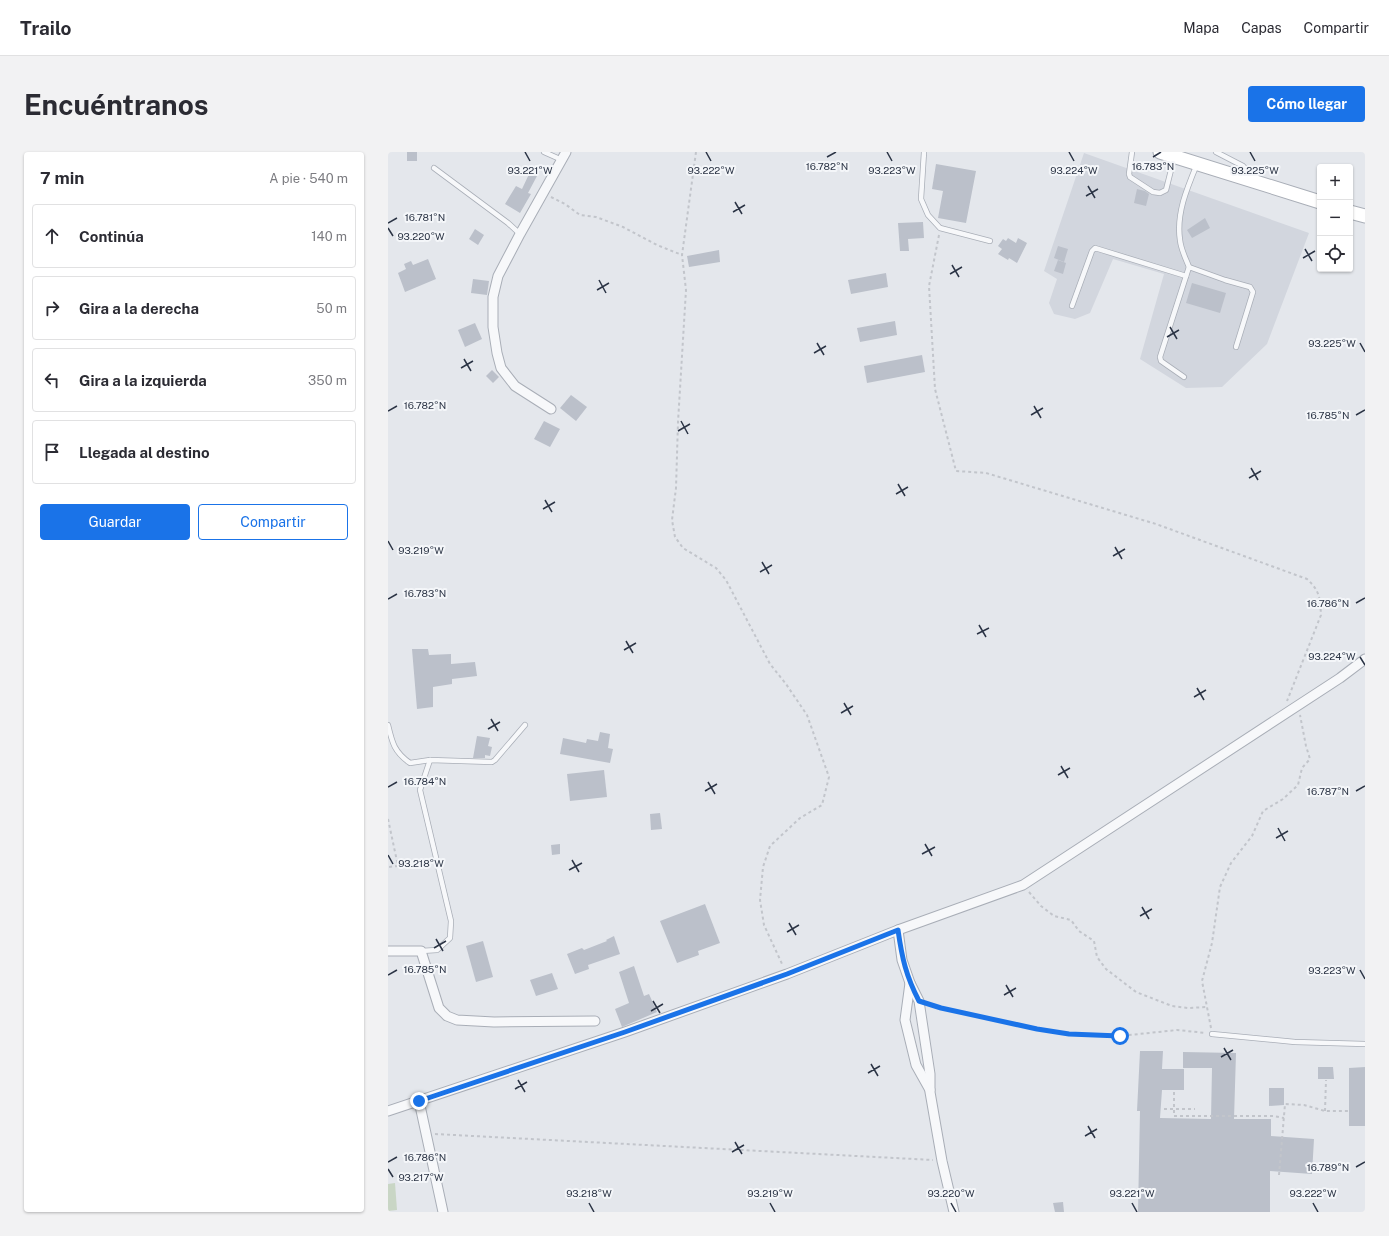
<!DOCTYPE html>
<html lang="es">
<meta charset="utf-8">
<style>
body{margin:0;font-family:"Public Sans",sans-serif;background:#f2f2f3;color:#2b2b33}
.controls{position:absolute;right:12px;top:12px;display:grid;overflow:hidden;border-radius:4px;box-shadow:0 1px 3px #0004}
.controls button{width:36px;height:36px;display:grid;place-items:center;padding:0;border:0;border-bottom:1px solid #e1e1e2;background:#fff;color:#2b2b33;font:20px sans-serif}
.stop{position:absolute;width:12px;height:12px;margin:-9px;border:3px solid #1a73e8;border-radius:50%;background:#fff}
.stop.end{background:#1a73e8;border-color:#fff;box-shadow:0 1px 4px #0008}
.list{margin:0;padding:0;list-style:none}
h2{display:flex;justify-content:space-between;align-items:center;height:52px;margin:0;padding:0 16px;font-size:17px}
h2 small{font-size:13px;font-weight:400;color:#7c7c81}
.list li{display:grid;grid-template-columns:26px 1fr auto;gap:12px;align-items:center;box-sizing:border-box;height:64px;margin:0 8px 8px;padding:0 8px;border:1px solid #e1e1e2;border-radius:4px}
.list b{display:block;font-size:15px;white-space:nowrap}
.list em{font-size:13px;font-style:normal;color:#7c7c81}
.actions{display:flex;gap:8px;padding:12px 16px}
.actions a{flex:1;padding:9px 0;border:1px solid #1a73e8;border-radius:4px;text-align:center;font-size:14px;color:#1a73e8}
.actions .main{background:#1a73e8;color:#fff}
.icon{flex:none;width:22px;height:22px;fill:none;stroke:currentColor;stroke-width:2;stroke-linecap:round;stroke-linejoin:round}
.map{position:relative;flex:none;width:977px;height:1060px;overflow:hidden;border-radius:4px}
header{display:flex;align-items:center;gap:24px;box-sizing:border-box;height:56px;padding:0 20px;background:#fff;border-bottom:1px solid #e1e1e2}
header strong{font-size:19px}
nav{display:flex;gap:22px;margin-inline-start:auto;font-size:14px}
.intro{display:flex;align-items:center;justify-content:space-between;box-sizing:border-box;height:96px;padding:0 24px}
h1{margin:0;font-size:28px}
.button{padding:10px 18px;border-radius:4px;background:#1a73e8;color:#fff;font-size:14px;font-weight:700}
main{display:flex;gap:24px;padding:0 24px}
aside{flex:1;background:#fff;border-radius:4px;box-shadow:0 1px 3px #0004}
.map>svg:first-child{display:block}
.built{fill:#d2d6de}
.green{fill:#c9d6c5}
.building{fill:#bbc0ca}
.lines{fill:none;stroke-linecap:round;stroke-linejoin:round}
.lane-casing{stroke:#a9aeb7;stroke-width:6}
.street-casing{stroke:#a9aeb7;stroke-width:11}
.secondary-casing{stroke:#a9aeb7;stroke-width:15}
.path{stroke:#c2c5cb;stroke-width:2;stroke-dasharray:3 3;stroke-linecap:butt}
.lane{stroke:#f7f8fa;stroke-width:4.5}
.street{stroke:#f7f8fa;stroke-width:9}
.secondary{stroke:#fff;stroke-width:13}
.route{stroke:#1a73e8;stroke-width:5}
.ticks{fill:none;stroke:#2b3445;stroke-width:1.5}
.ticks-label{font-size:10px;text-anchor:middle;fill:#2b3445;stroke:#f4f6f9;stroke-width:4;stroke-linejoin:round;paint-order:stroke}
</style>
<header>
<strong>Trailo</strong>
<nav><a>Mapa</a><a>Capas</a><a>Compartir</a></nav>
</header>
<div class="intro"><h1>Encuéntranos</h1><a class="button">Cómo llegar</a></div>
<main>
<aside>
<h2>7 min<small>A pie · 540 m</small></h2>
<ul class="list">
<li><svg class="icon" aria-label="ahead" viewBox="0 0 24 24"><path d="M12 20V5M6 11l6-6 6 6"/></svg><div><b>Continúa</b></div><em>140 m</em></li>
<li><svg class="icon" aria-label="right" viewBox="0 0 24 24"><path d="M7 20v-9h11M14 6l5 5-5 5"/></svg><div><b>Gira a la derecha</b></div><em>50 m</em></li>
<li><svg class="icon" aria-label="left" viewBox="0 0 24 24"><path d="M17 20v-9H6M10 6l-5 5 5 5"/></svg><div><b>Gira a la izquierda</b></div><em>350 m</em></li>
<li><svg class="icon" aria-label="arrive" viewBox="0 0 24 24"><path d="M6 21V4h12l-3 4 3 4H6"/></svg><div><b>Llegada al destino</b></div></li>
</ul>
<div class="actions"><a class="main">Guardar</a><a>Compartir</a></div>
</aside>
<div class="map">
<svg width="977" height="1060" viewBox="0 0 977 1060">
<rect width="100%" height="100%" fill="#e4e7ec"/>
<path class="built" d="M696,1L921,81L879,192L834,235L798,236L752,207L776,122L725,107L702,161L687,167L666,162L661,151L669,127L656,119Z"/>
<path class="green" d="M7,1031L9,1058L0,1059V1032Z"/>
<g class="building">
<rect x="19" y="0" width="10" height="9"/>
<path d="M548,12L588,19L578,71L550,66L555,39L544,37Z"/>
<path d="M142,20L149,24L140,41L143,42L132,61L117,52L128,34L134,37Z"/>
<path d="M749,37L757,39L761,42L758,54L746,51Z"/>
<path d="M817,66L822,76L804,86L799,78Z"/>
<path d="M535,70L536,86L520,87L521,99H512L510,71Z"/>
<path d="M87,77L96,83L90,93L81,87Z"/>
<path d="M620,86L628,91L630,86L639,91L629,111L621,106L620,108L610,102L614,97L610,94L615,87L618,89Z"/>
<path d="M670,94L680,97L676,110L666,106Z"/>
<path d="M331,98L332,110L301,115L299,104Z"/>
<path d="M40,107L48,127L17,140L10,121L18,117L16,112L23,109L25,113Z"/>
<path d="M670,108L678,111L675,122L666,119Z"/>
<path d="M498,121L500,135L463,142L460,128Z"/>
<path d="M85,127L101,129L99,143L83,141Z"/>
<path d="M804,131L838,141L832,161L798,151Z"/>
<path d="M507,169L509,183L472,190L469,176Z"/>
<path d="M87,171L94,187L77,195L70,178Z"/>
<path d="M534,203L537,220L479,231L476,214Z"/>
<path d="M104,218L111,225L105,231L98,224Z"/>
<path d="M183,243L199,255L188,269L172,256Z"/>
<path d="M156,269L172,277L162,295L146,287Z"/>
<path d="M24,497H40L41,503L63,502V512L87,510L89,524L64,527V532L45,535V555L29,557Z"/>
<path d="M212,580L222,582L220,596L225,597L222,611L172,602L175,586L198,591L199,587L210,589Z"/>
<path d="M89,584L102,586L100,594L104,595L102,604L97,603V606H85Z"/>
<path d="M216,618L219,645L182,649L179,622Z"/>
<path d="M272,661L274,677L263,678L262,662Z"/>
<path d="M172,692V702L164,703L163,693Z"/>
<path d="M317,752L332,791L310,799L311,803L289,811L272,769Z"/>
<path d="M226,784L232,802L200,813L201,817L187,822L179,802L194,796L196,798L219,789L218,788Z"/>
<path d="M95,789L105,825L88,830L78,794Z"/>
<path d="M246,814L256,844L261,842L269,860L234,875L227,857L241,851L231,820Z"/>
<path d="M164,821L170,837L148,844L142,828Z"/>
<path d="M752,899H775L774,917H796V938H774L772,966L823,967L824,916H795V900L848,901L846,967H883V984L926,987L924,1022L882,1019V1060H750L752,959H749Z"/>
<path d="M930,915H945L946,927H930Z"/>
<path d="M977,915V974H961V916Z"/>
<path d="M881,936H896V953L881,954Z"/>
<path d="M675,1050L676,1060H667L665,1051Z"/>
</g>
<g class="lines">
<defs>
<g id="lane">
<path d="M156,0L174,8"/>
<path d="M536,0L533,47L540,63L552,76L602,89"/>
<path d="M744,0L741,22L742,25L765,40L772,41L778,38L786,6"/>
<path d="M828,0L855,14L865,25"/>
<path d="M46,16L120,71L132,82"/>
<path d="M801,115C798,107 793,98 792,88C788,62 799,36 809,12"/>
<path d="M684,154L704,99L707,96L798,124"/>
<path d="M796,225L773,209L772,205L801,115L837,128L862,135L865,140L848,195"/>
<path d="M0,573C4,590 6,600 22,611L42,608L104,610L107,608L137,573"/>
<path d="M33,799L49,798L62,786L63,769L32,638L42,608"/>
<path d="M824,882L907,890L977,892"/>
</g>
<g id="street">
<path d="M163,257L127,234L113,216L109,201L105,175V145L110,124L132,82L178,0"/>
<path d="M510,778L514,808L522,831L531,849L542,922V940L554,1009L566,1060"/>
<path d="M0,799H33L51,856L59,864L69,868L106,870L207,869"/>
<path d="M522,831L517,868L528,913L542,938"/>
<path d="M31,949L55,1060"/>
<path d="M0,959L237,880L399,822L510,778L635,733L952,526L977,507"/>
</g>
<g id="secondary">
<path d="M772,0L932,50"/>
<path d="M962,60L977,64"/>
</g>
</defs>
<use href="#lane" class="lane-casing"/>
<use href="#street" class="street-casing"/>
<use href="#secondary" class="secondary-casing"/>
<g class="path">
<path d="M308,0L294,103L298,138L290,270L288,336L284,368L287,385L295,396L328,416L338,428L382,512L398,532L419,563L441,625L434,653L412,666L382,694L375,715L372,748L376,773L395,814"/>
<path d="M163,45L177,52L192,63L208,65L235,75L269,93L294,103"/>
<path d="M551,83L541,134L547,237L568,319L598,321L768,372L919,427C932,439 932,446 933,463L899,549"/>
<path d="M0,667L10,714L0,715"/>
<path d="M641,740L653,754L666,764L683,768L691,779L706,789L709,805L718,817L748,840L784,854L800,856L819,855"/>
<path d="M540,852L553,856L597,866L681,882L732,884L789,878L818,881"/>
<path d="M823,876L814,829L824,791L832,735L843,711L864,684L875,659L895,647L910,633L914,616L922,607L918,594L912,563"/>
<path d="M786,940V964H885L896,966"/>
<path d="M776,957H807"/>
<path d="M937,959L938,928"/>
<path d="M47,982L545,1008"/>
<path d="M891,1023L897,952L916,953L937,959H960"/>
</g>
<use href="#lane" class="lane"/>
<use href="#street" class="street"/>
<use href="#secondary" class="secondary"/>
</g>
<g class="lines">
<path class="route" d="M31,949L237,880L399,822L510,778C514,806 518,824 531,849L553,856L649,877L681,882L732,884"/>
</g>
<path class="ticks" d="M137,0L142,9M318,0L323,9M499,0L504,9M681,0L686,9M862,0L867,9M439,5L448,0M765,5L773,0M700,34L707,46M698,44L710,37M347,50L354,62M345,60L357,53M0,71L9,66M0,76L5,84M917,97L924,109M915,106L927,99M564,113L571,125M562,122L574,115M211,128L218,141M209,138L221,131M782,175L789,187M779,185L791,178M429,191L436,203M972,191L977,200M426,201L438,194M76,207L83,219M73,216L85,209M646,254L653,266M0,259L9,254M643,263L655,256M968,263L977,258M293,269L300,282M290,279L302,272M863,316L870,328M861,326L873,319M510,332L517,344M508,342L520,335M157,348L164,360M155,357L167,350M0,389L5,398M727,395L734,407M725,404L737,397M374,410L381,422M372,420L384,413M0,447L9,442M968,451L977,446M591,473L598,485M589,482L601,476M238,489L245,501M236,498L248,491M972,505L977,513M809,536L816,548M806,545L818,538M456,551L463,563M453,561L465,554M103,567L110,579M100,577L112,570M673,614L680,626M670,623L682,616M320,630L327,642M0,635L9,630M317,639L329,632M968,639L977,634M890,676L897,689M888,686L900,679M537,692L544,704M534,702L547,695M0,703L5,712M184,708L191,720M181,718L194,711M754,755L761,767M752,764L764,757M401,771L408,783M399,780L411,773M48,787L55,799M46,796L58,789M972,818L977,827M0,823L9,818M618,833L625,845M616,843L628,836M265,849L272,861M263,859L275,852M836,896L843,908M833,905L845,898M483,912L490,924M480,921L492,914M130,928L137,940M127,937L139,930M700,974L707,986M697,984L709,977M347,990L354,1002M344,1000L356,993M0,1010L9,1005M968,1015L977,1010M0,1017L5,1025M201,1051L206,1060M382,1051L387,1060M563,1051L568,1060M744,1051L749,1060M925,1051L930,1060"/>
<g class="ticks-label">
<text x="439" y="18">16.782°N</text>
<text x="765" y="18">16.783°N</text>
<text x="686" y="22">93.224°W</text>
<text x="142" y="22">93.221°W</text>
<text x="323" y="22">93.222°W</text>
<text x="504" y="22">93.223°W</text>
<text x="867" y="22">93.225°W</text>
<text x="37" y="69">16.781°N</text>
<text x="33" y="88">93.220°W</text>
<text x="944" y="195">93.225°W</text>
<text x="37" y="257">16.782°N</text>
<text x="940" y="267">16.785°N</text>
<text x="33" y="402">93.219°W</text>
<text x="37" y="445">16.783°N</text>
<text x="940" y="455">16.786°N</text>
<text x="944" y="508">93.224°W</text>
<text x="37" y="633">16.784°N</text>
<text x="940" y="643">16.787°N</text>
<text x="33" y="715">93.218°W</text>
<text x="37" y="821">16.785°N</text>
<text x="944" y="822">93.223°W</text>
<text x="37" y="1009">16.786°N</text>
<text x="940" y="1019">16.789°N</text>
<text x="33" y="1029">93.217°W</text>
<text x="201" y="1045">93.218°W</text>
<text x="382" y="1045">93.219°W</text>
<text x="563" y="1045">93.220°W</text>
<text x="744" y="1045">93.221°W</text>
<text x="925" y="1045">93.222°W</text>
</g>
</svg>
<div class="controls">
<button>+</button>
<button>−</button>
<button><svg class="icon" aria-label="locate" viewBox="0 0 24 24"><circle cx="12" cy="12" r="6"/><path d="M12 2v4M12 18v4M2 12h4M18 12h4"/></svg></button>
</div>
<div class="stop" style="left:732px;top:884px"></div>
<div class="stop end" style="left:31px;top:949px"></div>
</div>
</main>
